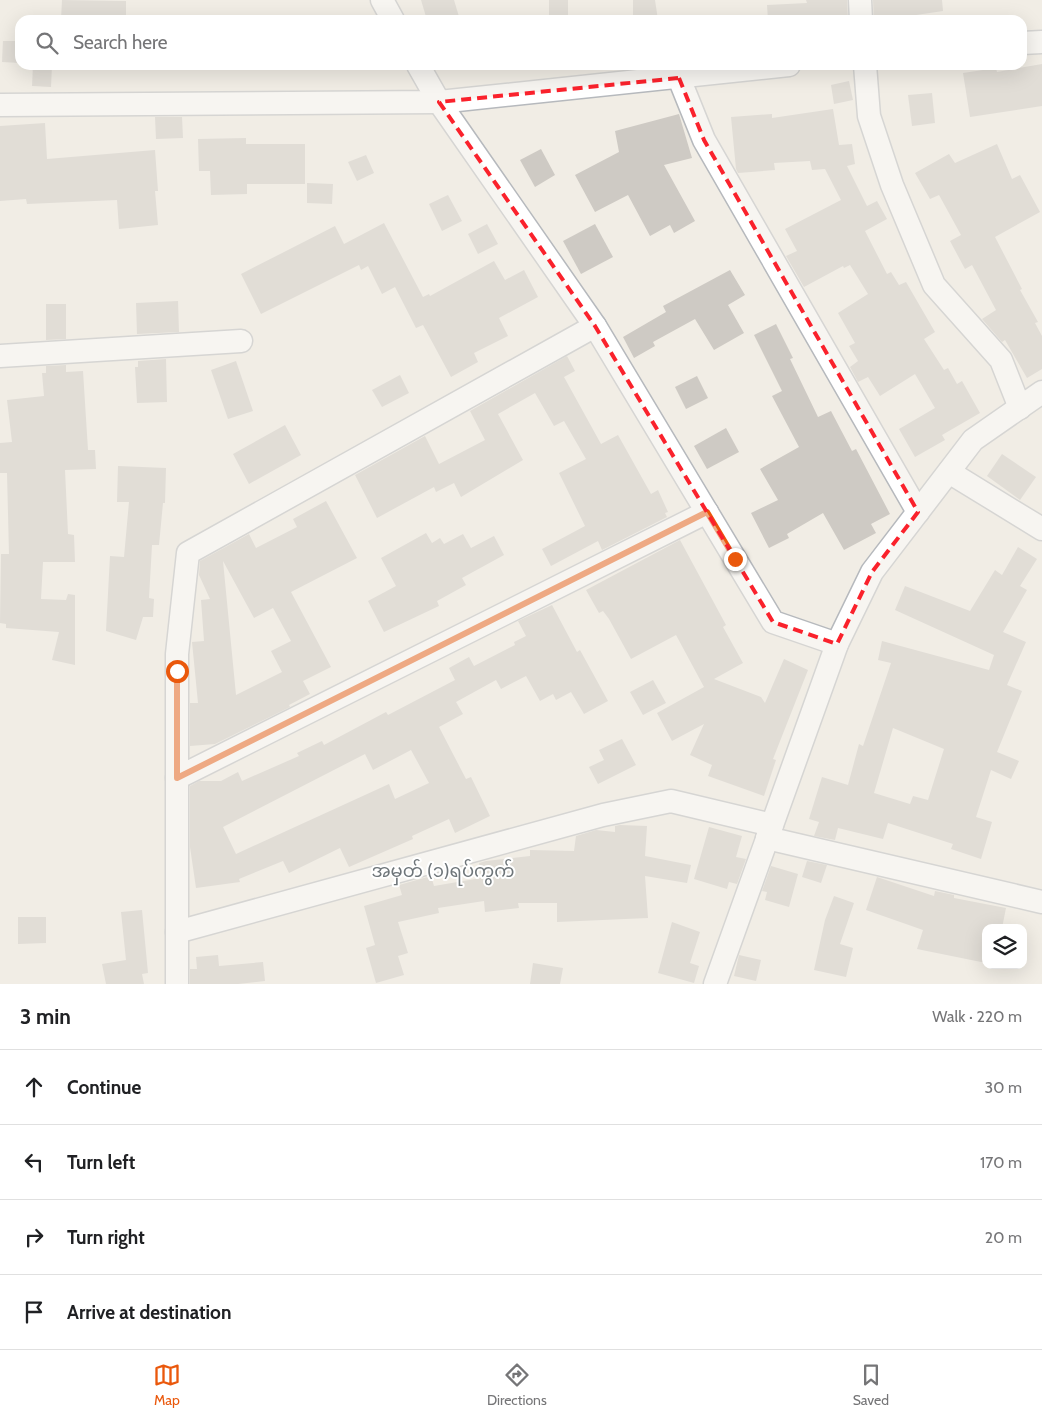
<!DOCTYPE html>
<meta charset="utf-8">
<style>
body{margin:0;font-family:Cabin,"Noto Sans Myanmar",sans-serif;background:#f2f2f2;color:#202124}
.controls{position:absolute;right:15px;bottom:15px;display:grid;overflow:hidden;border-radius:10px;box-shadow:0 5px 20px #0002}
.controls button{width:45px;height:45px;display:grid;place-items:center;padding:0;border:0;border-bottom:1px solid #e0e0e0;background:#fff;color:#202124;font:25px sans-serif}
.stop{position:absolute;width:15px;height:15px;margin:-11px;border:4px solid #ea580c;border-radius:50%;background:#fff}
.stop.end{background:#ea580c;border-color:#fff;box-shadow:0 1px 5px #0008}
.list{margin:0;padding:0;list-style:none}
h2{display:flex;justify-content:space-between;align-items:center;height:65px;margin:0;padding:0 20px;font-size:21px}
h2 small{font-size:16px;font-weight:400;color:#757577}
.list li{display:grid;grid-template-columns:32px 1fr auto;gap:15px;align-items:center;box-sizing:border-box;height:75px;padding:0 20px;border-top:1px solid #e0e0e0}
.list b{display:block;font-size:19px;white-space:nowrap}
.list em{font-size:16px;font-style:normal;color:#757577}
.icon{flex:none;width:28px;height:28px;fill:none;stroke:currentColor;stroke-width:2;stroke-linecap:round;stroke-linejoin:round}
.map{position:relative;flex:none;width:1042px;height:984px;overflow:hidden}
.search{position:absolute;background:#fff;box-shadow:0 5px 20px #0002;left:15px;right:15px;top:15px;height:55px;display:flex;align-items:center;gap:12px;box-sizing:border-box;padding:0 18px;border-radius:15px;color:#757577;font-size:19px}
.sheet{height:365px;background:#fff}
nav{display:flex;justify-content:space-around;align-items:center;box-sizing:border-box;height:70px;border-top:1px solid #e0e0e0;background:#fff;font-size:14px;color:#757577}
nav a{display:grid;justify-items:center;gap:2px}
nav .on{color:#ea580c}
.map>svg:first-child{display:block}
.building{fill:#cecac4;fill-rule:evenodd}
.lines{fill:none;stroke-linecap:round;stroke-linejoin:round}
.minor-casing{stroke:#b6b9bd;stroke-width:25}
.minor{stroke:#fff;stroke-width:22}
.route{stroke:#ea580c;stroke-width:6}
.marked{fill:none;stroke:#fa222c;stroke-width:4;stroke-dasharray:10 6;stroke-linejoin:round}
.labels{text-anchor:middle;stroke-width:4;stroke-linejoin:round;paint-order:stroke}
.quarter-label{font-size:18px;fill:#6e7579;stroke:#fff}
</style>
<div class="map">
<svg width="1042" height="984" viewBox="0 0 1042 984">
<rect width="100%" height="100%" fill="#f1ede5"/>
<g class="building">
<path d="M62,0L126,1V20H61Z"/>
<path d="M421,0H454L460,20H427Z"/>
<rect x="549" y="0" width="19" height="20"/>
<path d="M633,0H655L658,20H633Z"/>
<path d="M806,0H847L848,20H768L767,5L807,3Z"/>
<path d="M873,0H942L943,11L896,18L897,20H874Z"/>
<path d="M3,41H20V63L2,62Z"/>
<path d="M1042,64V106L970,117L963,73L996,68L997,72Z"/>
<path d="M33,65H52L51,87L32,86Z"/>
<path d="M849,81L853,100L834,104L831,85Z"/>
<path d="M932,93L935,123L912,126L908,95Z"/>
<path d="M833,109L839,145L852,144L855,164L847,166L867,206L877,201L887,219L865,231L887,274L891,272L899,285L906,282L935,332L924,339L944,370L948,368L957,384L962,381L980,413L942,435L945,440L915,457L899,429L935,408L915,374L880,396L868,377L858,382L850,367L858,361L849,346L855,343L838,313L868,294L850,265L844,268L843,266L804,287L786,256L797,251L785,229L841,200L825,169L812,170L810,161L774,163L775,170L738,173L736,169L731,117L772,114V118Z"/>
<path d="M679,114L692,158L664,165L695,221L674,233L670,225L650,236L628,195L595,212L575,175L619,152L615,131Z"/>
<path d="M155,117H182L183,138L156,139Z"/>
<path d="M45,123L47,159L155,150L158,191H155L158,225L119,229L117,200L27,204L26,199L0,201V126Z"/>
<path d="M246,138V144H305V184H247V194L211,195L210,171H199L198,139Z"/>
<path d="M997,144L1012,179L1020,175L1040,212L995,237L1022,289L1020,290L1038,322L1035,323L1042,336V369L1027,378L1005,340L1002,342L982,319L996,310L972,265L965,269L950,241L961,235L939,195L930,199L915,173L949,154L955,163Z"/>
<path d="M541,149L555,175L535,187L520,160Z"/>
<path d="M366,155L374,173L357,181L348,162Z"/>
<path d="M307,183L333,184L332,204L307,203Z"/>
<path d="M448,195L462,221L442,231L429,204Z"/>
<path d="M384,223L423,297L429,294L430,296L494,261L505,280L524,270L538,297L499,318L508,336L474,353L478,362L451,377L423,325L416,328L395,287L382,294L368,266L361,270L359,265L261,314L241,274L335,226L344,244Z"/>
<path d="M487,224L498,244L478,254L468,234Z"/>
<path d="M595,224L613,257L581,274L563,241Z"/>
<path d="M730,270L745,295L728,305L744,333L714,350L695,319L653,342L655,346L634,358L623,337L666,312L663,306Z"/>
<path d="M178,301L179,332L137,334L136,303Z"/>
<path d="M46,304H66V339L46,340Z"/>
<path d="M776,324L793,358L790,359L818,417L831,411L852,451L856,449L890,514L871,524L876,533L844,550L823,513L787,534L789,538L769,548L751,513L778,500L760,469L799,447L772,396L782,391L754,335Z"/>
<path d="M567,356L575,371L564,377L601,444L618,435L651,494L658,490L668,512L665,513L667,517L602,550L598,541L551,566L542,549L585,526L559,473L586,459L564,421L554,426L535,393L498,414L523,460L461,497L454,483L436,492L434,487L377,518L355,475L425,436L439,464L485,440L470,411Z"/>
<path d="M166,359L167,402L137,403L135,367H138V361Z"/>
<path d="M236,361L253,411L228,419L211,370Z"/>
<path d="M66,365V372L83,371L88,450H95L96,469L65,470L68,534L74,535L75,562H43L41,599L66,600L68,594L75,595V665L52,660L59,632L6,628V624L0,623L1,554H9L7,473H0V443L12,442L7,400L44,396L42,373H46V366Z"/>
<path d="M400,375L409,393L382,407L372,390Z"/>
<path d="M697,376L708,398L686,409L675,387Z"/>
<path d="M285,425L301,455L249,484L233,454Z"/>
<path d="M726,428L739,452L707,469L694,446Z"/>
<path d="M1002,454L1036,477L1020,500L987,476Z"/>
<path d="M118,466L166,468L165,503H163L159,545H152L149,598L154,599L153,617H143L136,640L106,631L110,556L124,557L129,502H117Z"/>
<path d="M326,501L357,558L291,592L331,667L303,681L310,694L289,705L290,707L215,744L190,746V703H198L192,642L204,641L201,600L210,599L199,575L200,561L249,534L256,548L297,527L293,519ZM223,561L254,618L273,608L291,641L271,651L282,672L236,695Z"/>
<path d="M426,533L432,543L440,538L444,544L463,534L471,548L494,536L504,555L462,578L466,585L437,601L439,606L384,632L368,601L396,586L381,558Z"/>
<path d="M680,540L726,625L723,627L743,663L714,679L761,697L765,703L784,659L808,670L773,759L776,760L764,796L708,776L712,765L690,755L704,724L672,741L657,713L704,687L676,635L631,659L609,619L603,611L599,613L586,590Z"/>
<path d="M1018,547L1037,559L1020,586L1027,590L1003,632L1026,642L1007,685L1022,691L997,752L1019,761L1011,779L991,770L976,817L992,822L981,859L951,849L953,844L888,823L883,839L838,828L835,840L814,836L819,822L809,819L822,777L848,785L859,744L863,746L891,663L878,660L882,641L989,670L994,655L895,610L905,586L970,611L995,570L1002,575ZM893,728L944,749L928,800L913,796L910,804L874,793Z"/>
<path d="M552,605L577,652L580,650L608,701L584,714L571,692L556,700L553,694L540,701L526,676L501,689L496,680L456,702L463,714L439,727L466,779L471,777L490,816L455,833L449,819L412,836L413,839L349,867L340,848L289,873L283,861L239,879L240,882L196,888L190,847V786L199,781H221L238,772L242,781L299,756L297,753L322,741L324,745L386,712L388,715L455,680L449,668L469,657L474,666L515,645L514,642L526,636L518,621ZM411,750L429,783L395,799L389,784L236,854L223,827L365,754L373,770Z"/>
<path d="M653,680L666,703L643,715L630,692Z"/>
<path d="M622,739L636,765L598,784L589,767L604,760L599,750Z"/>
<path d="M620,825L647,826L645,856L691,865L687,883L645,876L648,918L557,922V903H518L519,908L485,912L484,901L438,908L439,913L398,922L408,953L398,956L404,975L376,983L366,948L375,945L364,906L402,895L399,885L431,876L434,886L481,878L479,863L486,861L530,856V850L574,851L576,836L596,830L615,832V826Z"/>
<path d="M709,827L742,836L736,857L746,859L737,884L729,882L727,889L694,879Z"/>
<path d="M807,861L827,865L821,883L802,877Z"/>
<path d="M771,866L798,874L789,907L765,900L767,892L762,891Z"/>
<path d="M877,877L934,896L935,891L954,895V898L1006,908L1002,928H986V963L917,949L923,930L866,910Z"/>
<path d="M834,896L854,903L840,944L853,948L846,977L814,970L825,920Z"/>
<path d="M142,910L148,973L142,974L144,984H106L102,964L126,960L121,912Z"/>
<path d="M18,917H46V943L18,944Z"/>
<path d="M672,922L700,932L690,963L699,966L694,983L658,973Z"/>
<path d="M218,955L219,966L263,962L265,981L238,984H190V969H197L196,957Z"/>
<path d="M739,955L761,960L756,981L734,976Z"/>
<path d="M533,963L563,968L560,984H530Z"/>
</g>
<g class="lines">
<defs>
<g id="minor">
<path d="M382,0L393,20"/>
<path d="M860,0L861,20"/>
<path d="M1022,43L1042,42"/>
<path d="M418,65L439,102L595,326L773,622L837,644"/>
<path d="M865,65L869,116L892,185L934,285L1001,360L1020,408"/>
<path d="M679,78L704,140L918,512"/>
<path d="M0,105L439,102L789,65"/>
<path d="M0,356L241,341"/>
<path d="M949,472L1042,529"/>
<path d="M177,778L707,512"/>
<path d="M767,838L1042,902"/>
<path d="M177,932L603,815L671,801L772,825"/>
<path d="M177,984V654L188,553L595,326"/>
<path d="M715,984L837,644L872,572L973,440L1042,392"/>
</g>
</defs>
<use href="#minor" class="minor-casing"/>
<use href="#minor" class="minor"/>
</g>
<g class="lines">
<path class="route" d="M177,671V778L707,512L735,559"/>
</g>
<path d="M0 0H1042V984H0ZM679,78L704,140L918,512L872,572L837,644L773,622L595,326L439,102Z" fill="#f1ede5" fill-opacity=".55" fill-rule="evenodd"/>
<path class="marked" d="M679,78L704,140L918,512L872,572L837,644L773,622L595,326L439,102Z"/>
<g class="labels">
<g class="quarter-label">
<text x="443" y="877">အမှတ် (၁)ရပ်ကွက်</text>
</g>
</g>
</svg>
<div class="controls">
<button><svg class="icon" aria-label="layers" viewBox="0 0 24 24"><path d="M12 4l9 5-9 5-9-5zM3 14l9 5 9-5"/></svg></button>
</div>
<div class="stop" style="left:177px;top:671px"></div>
<div class="stop end" style="left:735px;top:559px"></div>
<div class="search"><svg class="icon" aria-label="search" viewBox="0 0 24 24"><circle cx="10" cy="10" r="6"/><path d="M15 15l6 6"/></svg>Search here</div>
</div>
<section class="sheet">
<h2>3 min<small>Walk · 220 m</small></h2>
<ul class="list">
<li><svg class="icon" aria-label="ahead" viewBox="0 0 24 24"><path d="M12 20V5M6 11l6-6 6 6"/></svg><div><b>Continue</b></div><em>30 m</em></li>
<li><svg class="icon" aria-label="left" viewBox="0 0 24 24"><path d="M17 20v-9H6M10 6l-5 5 5 5"/></svg><div><b>Turn left</b></div><em>170 m</em></li>
<li><svg class="icon" aria-label="right" viewBox="0 0 24 24"><path d="M7 20v-9h11M14 6l5 5-5 5"/></svg><div><b>Turn right</b></div><em>20 m</em></li>
<li><svg class="icon" aria-label="arrive" viewBox="0 0 24 24"><path d="M6 21V4h12l-3 4 3 4H6"/></svg><div><b>Arrive at destination</b></div></li>
</ul>
</section>
<nav>
<a class="on"><svg class="icon" aria-label="map" viewBox="0 0 24 24"><path d="M3 6l6-2 6 2 6-2v14l-6 2-6-2-6 2zM9 4v14M15 6v14"/></svg>Map</a>
<a><svg class="icon" aria-label="directions" viewBox="0 0 24 24"><path d="M12 3l9 9-9 9-9-9zM9 14v-3h6M13 9l2 2-2 2"/></svg>Directions</a>
<a><svg class="icon" aria-label="saved" viewBox="0 0 24 24"><path d="M7 4h10v16l-5-4-5 4z"/></svg>Saved</a>
</nav>
